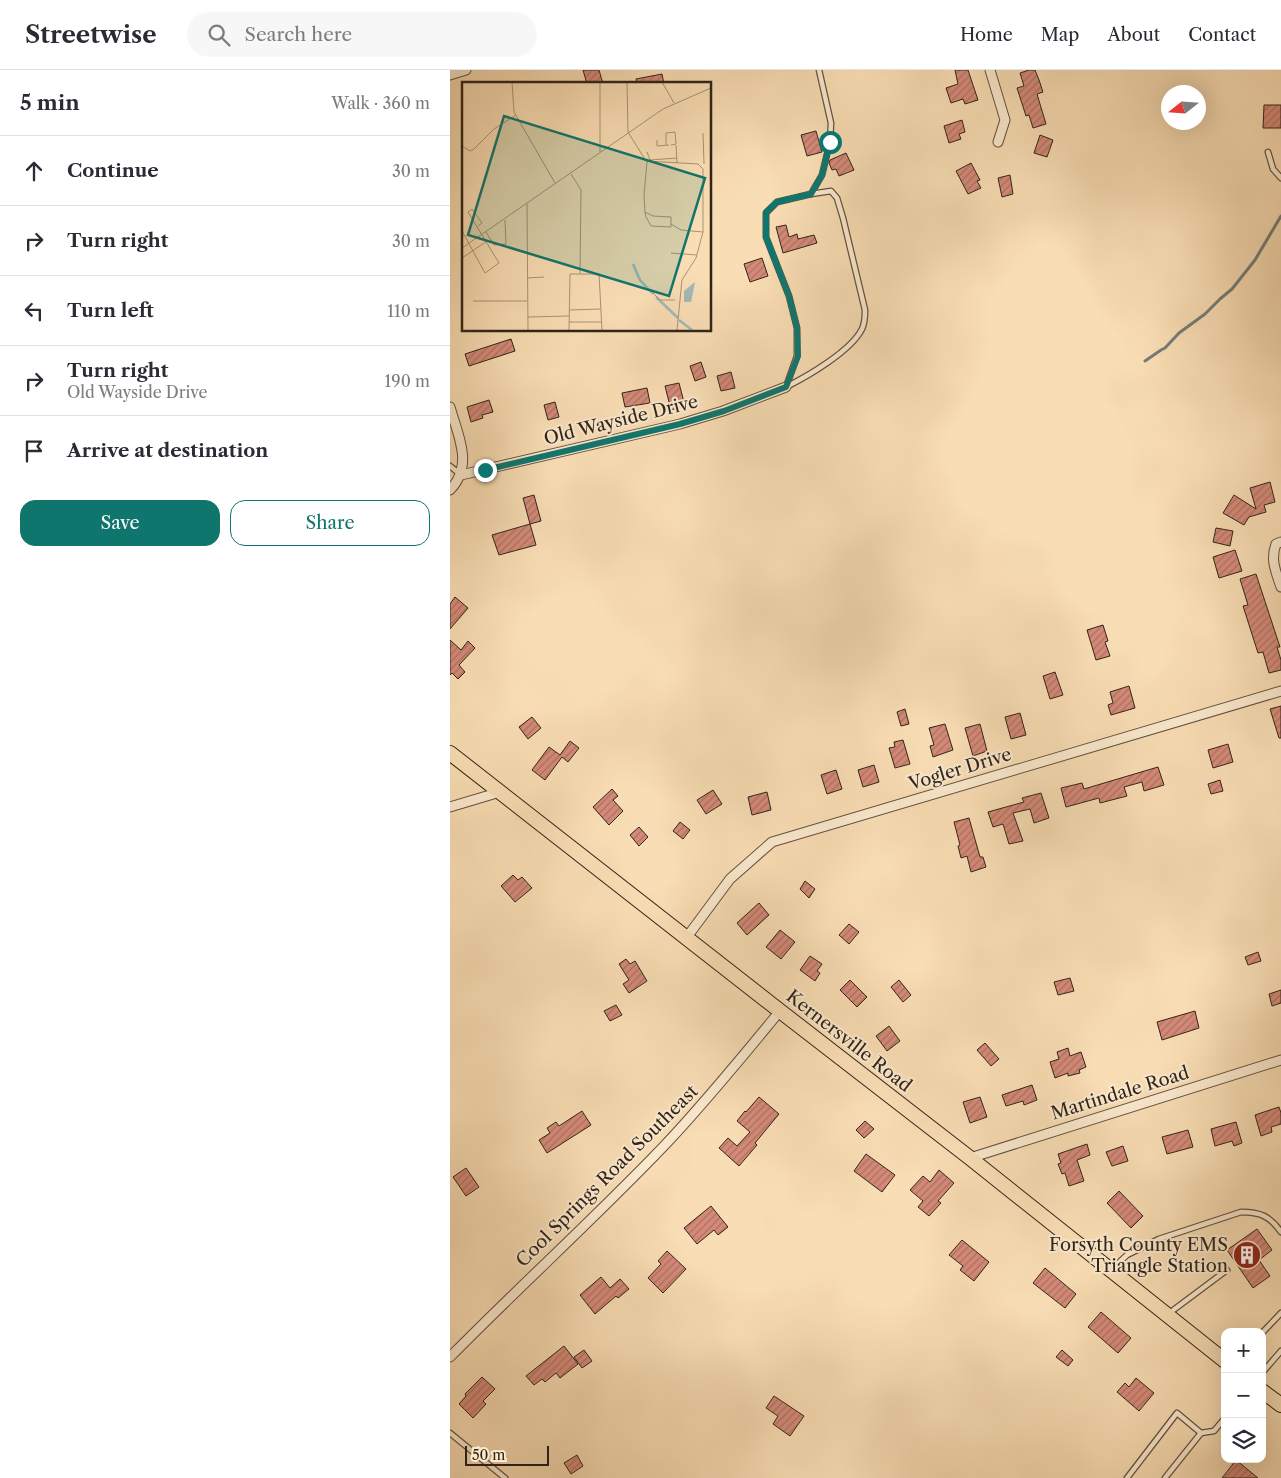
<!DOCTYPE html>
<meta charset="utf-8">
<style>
body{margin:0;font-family:"Libre Caslon Text",serif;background:#f7f7f7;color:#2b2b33}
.controls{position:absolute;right:15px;bottom:15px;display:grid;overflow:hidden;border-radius:10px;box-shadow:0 5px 20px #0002}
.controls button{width:45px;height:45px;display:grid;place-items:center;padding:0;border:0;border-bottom:1px solid #e1e1e2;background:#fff;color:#2b2b33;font:25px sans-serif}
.compass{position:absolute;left:711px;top:15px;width:45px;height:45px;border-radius:50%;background:#fff;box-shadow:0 5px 20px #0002;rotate:253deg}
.scale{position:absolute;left:15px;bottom:12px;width:84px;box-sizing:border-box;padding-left:5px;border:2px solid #302419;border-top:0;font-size:14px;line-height:18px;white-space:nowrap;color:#302419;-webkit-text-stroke:4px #fbe9ce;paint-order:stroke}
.stop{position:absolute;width:15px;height:15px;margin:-11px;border:4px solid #0f766e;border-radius:50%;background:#fff}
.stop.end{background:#0f766e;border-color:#fff;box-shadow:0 1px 5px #0008}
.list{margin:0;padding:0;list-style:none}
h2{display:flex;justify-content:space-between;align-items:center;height:65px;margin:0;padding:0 20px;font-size:21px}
h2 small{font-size:16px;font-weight:400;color:#7c7c81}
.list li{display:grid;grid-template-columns:32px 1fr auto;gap:15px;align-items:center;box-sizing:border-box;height:70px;padding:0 20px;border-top:1px solid #e1e1e2}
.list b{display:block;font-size:19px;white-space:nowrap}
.list p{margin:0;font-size:16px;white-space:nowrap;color:#7c7c81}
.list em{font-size:16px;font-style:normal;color:#7c7c81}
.actions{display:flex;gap:10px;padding:15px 20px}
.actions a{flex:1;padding:11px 0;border:1px solid #0f766e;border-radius:15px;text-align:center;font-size:18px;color:#0f766e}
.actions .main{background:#0f766e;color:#fff}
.icon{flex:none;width:28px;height:28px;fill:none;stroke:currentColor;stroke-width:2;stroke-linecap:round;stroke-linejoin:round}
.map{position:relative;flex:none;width:831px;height:1408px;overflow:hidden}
header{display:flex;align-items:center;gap:30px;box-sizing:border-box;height:70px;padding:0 25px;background:#fff;border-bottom:1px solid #e1e1e2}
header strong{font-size:24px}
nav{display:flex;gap:28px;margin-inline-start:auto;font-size:18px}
.search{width:350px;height:45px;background:#f7f7f7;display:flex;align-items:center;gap:12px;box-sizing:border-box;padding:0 18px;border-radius:28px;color:#7c7c81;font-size:19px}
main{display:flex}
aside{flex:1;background:#fff}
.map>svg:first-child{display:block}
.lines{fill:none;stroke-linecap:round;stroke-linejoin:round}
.stream{stroke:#747d78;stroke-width:3}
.building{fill:url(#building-hatch);stroke:#302419}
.lane-casing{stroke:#625240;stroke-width:7}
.street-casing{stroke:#625240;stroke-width:11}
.primary-casing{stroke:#302419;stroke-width:16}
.lane{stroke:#fbe9ce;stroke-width:4.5}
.street{stroke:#fbe9ce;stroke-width:9}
.primary{stroke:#f9ddb4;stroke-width:14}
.route{stroke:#0f766e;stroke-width:6}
.labels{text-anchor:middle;stroke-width:4;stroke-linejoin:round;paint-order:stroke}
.street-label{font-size:18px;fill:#302419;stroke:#fbe9ce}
.poi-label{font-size:18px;fill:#302419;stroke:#fbe9ce;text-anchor:end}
.inset-river{fill:none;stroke:#a2b9b8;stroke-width:2.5}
.inset-road{fill:none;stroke:#a99376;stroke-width:1}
.view{fill:#0f766e;fill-opacity:0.15;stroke:#0f766e;stroke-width:2.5}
.inset-edge{fill:none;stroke:#302419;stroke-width:2.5}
</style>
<header>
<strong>Streetwise</strong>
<div class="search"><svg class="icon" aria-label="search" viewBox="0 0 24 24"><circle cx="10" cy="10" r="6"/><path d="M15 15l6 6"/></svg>Search here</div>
<nav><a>Home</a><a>Map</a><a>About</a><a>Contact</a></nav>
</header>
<main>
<aside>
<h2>5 min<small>Walk · 360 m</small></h2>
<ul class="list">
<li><svg class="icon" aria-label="ahead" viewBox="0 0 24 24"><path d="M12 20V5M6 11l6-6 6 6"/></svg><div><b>Continue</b></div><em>30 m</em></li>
<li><svg class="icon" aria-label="right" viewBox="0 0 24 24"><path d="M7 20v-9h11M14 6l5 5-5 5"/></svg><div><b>Turn right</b></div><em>30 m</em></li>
<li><svg class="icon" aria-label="left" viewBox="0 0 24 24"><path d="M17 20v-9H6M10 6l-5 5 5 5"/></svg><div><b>Turn left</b></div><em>110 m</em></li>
<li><svg class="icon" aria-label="right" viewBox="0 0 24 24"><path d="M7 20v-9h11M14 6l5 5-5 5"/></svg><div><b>Turn right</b><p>Old Wayside Drive</p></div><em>190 m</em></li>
<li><svg class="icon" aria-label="arrive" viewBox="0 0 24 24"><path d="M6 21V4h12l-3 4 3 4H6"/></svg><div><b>Arrive at destination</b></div></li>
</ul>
<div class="actions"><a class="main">Save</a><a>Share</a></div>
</aside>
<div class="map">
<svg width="831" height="1408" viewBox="0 0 831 1408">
<defs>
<pattern id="building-hatch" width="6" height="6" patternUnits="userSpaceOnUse" patternTransform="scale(1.25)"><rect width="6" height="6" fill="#d58a79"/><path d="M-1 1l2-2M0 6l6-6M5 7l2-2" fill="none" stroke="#ad7162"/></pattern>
</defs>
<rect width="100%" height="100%" fill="#f9ddb4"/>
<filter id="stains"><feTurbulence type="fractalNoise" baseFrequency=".004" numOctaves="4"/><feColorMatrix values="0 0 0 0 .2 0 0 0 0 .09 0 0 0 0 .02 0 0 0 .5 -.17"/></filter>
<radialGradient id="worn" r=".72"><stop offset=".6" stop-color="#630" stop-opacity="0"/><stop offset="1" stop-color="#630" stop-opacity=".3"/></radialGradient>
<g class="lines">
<path class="stream" d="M695,291L711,280L715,278L729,263L755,244L770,229L782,219L805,190L831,146"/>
</g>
<g class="building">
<path d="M133,0H149L153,14H137Z"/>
<path d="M505,0H518L528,30L515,34L513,29L501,33L496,18L508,14Z"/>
<path d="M579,0H585L589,10L593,22L587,24L596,54L583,58L579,45L576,46L567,18L574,16L570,3Z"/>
<path d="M212,4L214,14H187L186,9Z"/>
<path d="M814,35H831V58H813Z"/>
<path d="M512,50L515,62L509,64L511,69L499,73L494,56Z"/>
<path d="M366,61L372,82L357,86L351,65Z"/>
<path d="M590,65L603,70L597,87L584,83Z"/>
<path d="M396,83L404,100L389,106L386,99L382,100L379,93L380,90Z"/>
<path d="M521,93L530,110L527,111L531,118L518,124L506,101Z"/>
<path d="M560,105L563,124L552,127L548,108Z"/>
<path d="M336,155L339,167L347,164L348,169L364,165L367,173L333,183L326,157Z"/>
<path d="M312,188L318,206L300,212L294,194Z"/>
<path d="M61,269L65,281L19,296L15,284Z"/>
<path d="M251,292L256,307L245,311L240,296Z"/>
<path d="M281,302L285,318L271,321L267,306Z"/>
<path d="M229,313L235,336L221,340L215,316Z"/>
<path d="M197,318L200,333L175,337L172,323Z"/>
<path d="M39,330L43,342L32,345L33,348L21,352L17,337Z"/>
<path d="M105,332L109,347L98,350L94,335Z"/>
<path d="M820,412L825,432L814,435L816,442L799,447L794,455L773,443L784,425L806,439L800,418Z"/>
<path d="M84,425L91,451L80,454L73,428Z"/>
<path d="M80,454L86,475L49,485L42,465Z"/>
<path d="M766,458L783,461L780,476L763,472Z"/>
<path d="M785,480L792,501L769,508L763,487Z"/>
<path d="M806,504L830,577H827L831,590V600L819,603L813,582L808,583L793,536L798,535L790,509Z"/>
<path d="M5,527L18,538L0,559V534Z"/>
<path d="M653,555L658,571L655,572L660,586L646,590L637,560Z"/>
<path d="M0,570L11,580L18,571L25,578L9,595L15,602L8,609L2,603L0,605Z"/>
<path d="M605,602L613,625L600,629L593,606Z"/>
<path d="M679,616L685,638L661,645L658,635L663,633L660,622Z"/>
<path d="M831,636V668H829L820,639Z"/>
<path d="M455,639L459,654L451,656L447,642Z"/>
<path d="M570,643L576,665L561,669L555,647Z"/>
<path d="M82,647L91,658L78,669L69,657Z"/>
<path d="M495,654L503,680L483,687L480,676L484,675L479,658Z"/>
<path d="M530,654L537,681L523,686L515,658Z"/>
<path d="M453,670L460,694L445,698L439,678L445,677L444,672Z"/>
<path d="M120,671L129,678L118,692L112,687L95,710L82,700L99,677L110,685Z"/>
<path d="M778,674L783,692L763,698L758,680Z"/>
<path d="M424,695L429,712L413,717L408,700Z"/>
<path d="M708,697L714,715L694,721L692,712L674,717L677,726L650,733L649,728L616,737L611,718L632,713L634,719Z"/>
<path d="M386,700L392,719L377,724L371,705Z"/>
<path d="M770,710L773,721L761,724L758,714Z"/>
<path d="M162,719L168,726L163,730L173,741L159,755L143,737Z"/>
<path d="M263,720L272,734L256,744L247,730Z"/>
<path d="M317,722L321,740L302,745L298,727Z"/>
<path d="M591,723L599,748L584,753L580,739L563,743L573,771L559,774L553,754L543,757L538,742L574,732L572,728Z"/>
<path d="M519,748L530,787H533L536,797L521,802L517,786L511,788L508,776L510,775L504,752Z"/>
<path d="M230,752L240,760L233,769L223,761Z"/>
<path d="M189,757L198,767L189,776L180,765Z"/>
<path d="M63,805L68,810L72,807L82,818L65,832L51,816Z"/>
<path d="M355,811L365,819L359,828L350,819Z"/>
<path d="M309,833L319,845L297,865L287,853Z"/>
<path d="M399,854L409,862L399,874L389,865Z"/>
<path d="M330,860L345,872L331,889L316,877Z"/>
<path d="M808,882L811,891L798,895L795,887Z"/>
<path d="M360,886L372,894L367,901L370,903L365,911L350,900Z"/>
<path d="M176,889L180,894L185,891L197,911L179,923L173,914L179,910L169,894Z"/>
<path d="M620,908L624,921L608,925L604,912Z"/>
<path d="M400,910L417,927L407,937L390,920Z"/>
<path d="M449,910L461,925L453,932L441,917Z"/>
<path d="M831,920V933L822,936L819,924Z"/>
<path d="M166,935L172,945L160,951L154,941Z"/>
<path d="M745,941L749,958L712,970L707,952Z"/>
<path d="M439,956L450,971L437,981L426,966Z"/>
<path d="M535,973L549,989L541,996L527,980Z"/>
<path d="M618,978L620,986L631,982L636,997L629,1000L630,1003L618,1006V1003L605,1008L600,992L609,989L607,982Z"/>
<path d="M582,1015L587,1030L574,1035L573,1031L556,1036L552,1025Z"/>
<path d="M309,1027L329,1044L305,1073L307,1075L289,1096L269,1078L278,1068L287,1076L300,1062L287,1051L295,1041L296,1042Z"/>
<path d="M530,1027L537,1047L520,1053L513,1032Z"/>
<path d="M829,1037L831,1043V1054L821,1057L822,1062L811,1066L805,1045Z"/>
<path d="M132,1041L141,1055L97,1083L89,1070L100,1063L97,1058L106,1052L109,1056Z"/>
<path d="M415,1051L424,1059L414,1068L406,1060Z"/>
<path d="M786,1052L792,1073L784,1076L782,1071L765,1076L761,1059Z"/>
<path d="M738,1060L743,1077L717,1084L712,1067Z"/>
<path d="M637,1074L640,1085L627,1090L634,1111L619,1116L615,1103L612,1104L608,1094L611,1093L608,1084Z"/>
<path d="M673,1076L678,1091L662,1096L656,1082Z"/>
<path d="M416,1084L445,1105L432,1122L404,1101Z"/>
<path d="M16,1098L29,1117L16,1126L3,1107Z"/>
<path d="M489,1100L504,1113L488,1131L491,1133L479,1146L468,1137L473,1131L460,1120L473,1106L480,1112Z"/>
<path d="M669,1121L693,1146L681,1158L657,1133Z"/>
<path d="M261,1136L278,1157L268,1165L264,1160L247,1174L234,1158Z"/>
<path d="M807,1159L822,1180L809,1190L820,1206L803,1218L777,1180Z"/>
<path d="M512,1170L539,1192L524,1211L510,1200L513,1196L499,1185Z"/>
<path d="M217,1181L236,1199L213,1223L198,1208L211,1194L208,1191Z"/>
<path d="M595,1198L626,1224L615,1238L583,1213Z"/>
<path d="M151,1207L160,1218L170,1209L179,1219L168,1228L166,1226L145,1244L130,1225Z"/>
<path d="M651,1242L681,1268L668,1283L638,1257Z"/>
<path d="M114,1276L128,1294L110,1308L106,1303L95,1312L92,1309L84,1315L76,1306Z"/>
<path d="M134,1280L142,1291L132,1298L124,1287Z"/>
<path d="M612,1280L623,1290L618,1296L606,1287Z"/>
<path d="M32,1307L45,1319L33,1331L36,1334L23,1348L9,1334L16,1326L15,1324Z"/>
<path d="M686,1308L704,1323L689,1341L667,1322L675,1313L679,1317Z"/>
<path d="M324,1326L354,1346L340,1366L323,1354L328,1346L316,1338Z"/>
<path d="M127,1385L133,1396L121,1404L114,1393Z"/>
<path d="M786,1390L808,1408H772Z"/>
</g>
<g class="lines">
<defs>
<g id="lane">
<path d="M818,82L823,99L831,108"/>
<path d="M381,121L387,128L393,148L415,240C415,246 415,253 412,259C401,281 358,306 336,317L347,286V258L339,226L316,167V143L327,132L361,124Z"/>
<path d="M361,124L372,105L380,72L381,53L369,0"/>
<path d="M0,396L10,404"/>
<path d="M662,1199L677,1185L709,1169L791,1142C810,1142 820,1146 831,1162"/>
<path d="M718,1244L777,1200"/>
<path d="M812,1263L831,1243"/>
<path d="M812,1303L831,1281"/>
<path d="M0,1363L55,1408"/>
<path d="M677,1408L727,1343L751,1363"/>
<path d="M715,1408L751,1363L764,1361L775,1348"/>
</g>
<g id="street">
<path d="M540,0L555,50L548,72"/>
<path d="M0,5L16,0"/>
<path d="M0,337C8,366 24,395 0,420"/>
<path d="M11,405L230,354L273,341L336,317"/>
<path d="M831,472L826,474C820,490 826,502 831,517"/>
<path d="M0,737L50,722"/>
<path d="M237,867L280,809L322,772L831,621"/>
<path d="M520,1088L831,990"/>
<path d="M0,1287C70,1216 144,1149 213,1077C254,1034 292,987 330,941"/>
</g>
<g id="primary">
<path d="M0,683L330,941L520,1088L775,1291"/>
<path d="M812,1321L831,1335"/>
</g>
</defs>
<use href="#lane" class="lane-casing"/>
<use href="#street" class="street-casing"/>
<use href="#primary" class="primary-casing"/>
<use href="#lane" class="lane"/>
<use href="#street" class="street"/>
<use href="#primary" class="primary"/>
</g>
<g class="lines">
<path class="route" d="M35,400L230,354L274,341L336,317L348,286L347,258L339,226L316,167V142L327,132L361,124L372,105L380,72"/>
</g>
<defs>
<symbol id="building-disc" viewBox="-11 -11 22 22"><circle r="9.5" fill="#8f2418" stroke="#fbe9ce"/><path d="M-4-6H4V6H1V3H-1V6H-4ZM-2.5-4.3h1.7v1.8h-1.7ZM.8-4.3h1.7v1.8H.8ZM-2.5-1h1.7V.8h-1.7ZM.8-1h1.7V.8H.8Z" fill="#fff"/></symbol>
</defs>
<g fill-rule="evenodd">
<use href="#building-disc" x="781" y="1169" width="32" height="32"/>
</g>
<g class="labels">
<g class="street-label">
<text transform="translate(171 350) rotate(-14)" y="6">Old Wayside Drive</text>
<text transform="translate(510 699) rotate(-17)" y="6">Vogler Drive</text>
<text transform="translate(399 971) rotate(38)" y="6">Kernersville Road</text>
<text transform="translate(670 1023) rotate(-17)" y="6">Martindale Road</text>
<text transform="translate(157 1106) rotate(-45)" y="6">Cool Springs Road Southeast</text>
</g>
<g class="poi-label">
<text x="778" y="1181">Forsyth County EMS<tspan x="778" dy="21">Triangle Station</tspan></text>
</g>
</g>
<g transform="translate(12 12)">
<rect width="249" height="249" fill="#f9ddb4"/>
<path d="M233,200L229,220H222V209Z" fill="#a2b9b8"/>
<path class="inset-river" d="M171,182L178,198L191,212M194,215L216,236M217,238L230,248"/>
<path class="inset-road" d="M50,0L52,30L93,101M138,0V70M165,0L166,50L184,79L236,82L241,87V150L234,176L220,198L215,248M200,0L212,21M241,51L242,82M195,58V64L207,63M204,63V51L213,50L214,62L209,63M214,63L215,81M0,64L8,69L12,67L32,47L54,33M188,78L215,76M109,92L119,108L118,192M65,122L66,248M183,130L191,134L209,135V145L189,144L184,135L183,130L182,113L185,80L188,78L185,70M209,142L219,148L241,150M0,149L23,191L37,181L6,130L10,127L20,141L16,144M24,150L32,163L44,162L43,138M0,166L201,27L249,6M209,171L235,173M0,176L25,159M65,196L82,195M195,209L191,211L198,218H213M11,219H65M108,228L139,227M66,235L107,234M107,240H139M107,248L108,192H137L140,248"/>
<path class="view" d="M42,34L243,96L207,214L6,153Z"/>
<rect width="249" height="249" class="inset-edge"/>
</g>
<rect width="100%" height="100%" filter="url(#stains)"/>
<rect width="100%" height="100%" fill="url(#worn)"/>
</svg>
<div class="controls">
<button>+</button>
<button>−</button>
<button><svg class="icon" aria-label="layers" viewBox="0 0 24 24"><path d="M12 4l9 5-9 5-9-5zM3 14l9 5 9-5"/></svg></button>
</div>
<svg class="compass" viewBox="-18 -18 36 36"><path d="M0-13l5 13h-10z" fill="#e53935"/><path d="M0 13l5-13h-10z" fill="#7c7c81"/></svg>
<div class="scale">50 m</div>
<div class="stop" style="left:380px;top:72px"></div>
<div class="stop end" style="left:35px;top:400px"></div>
</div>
</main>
